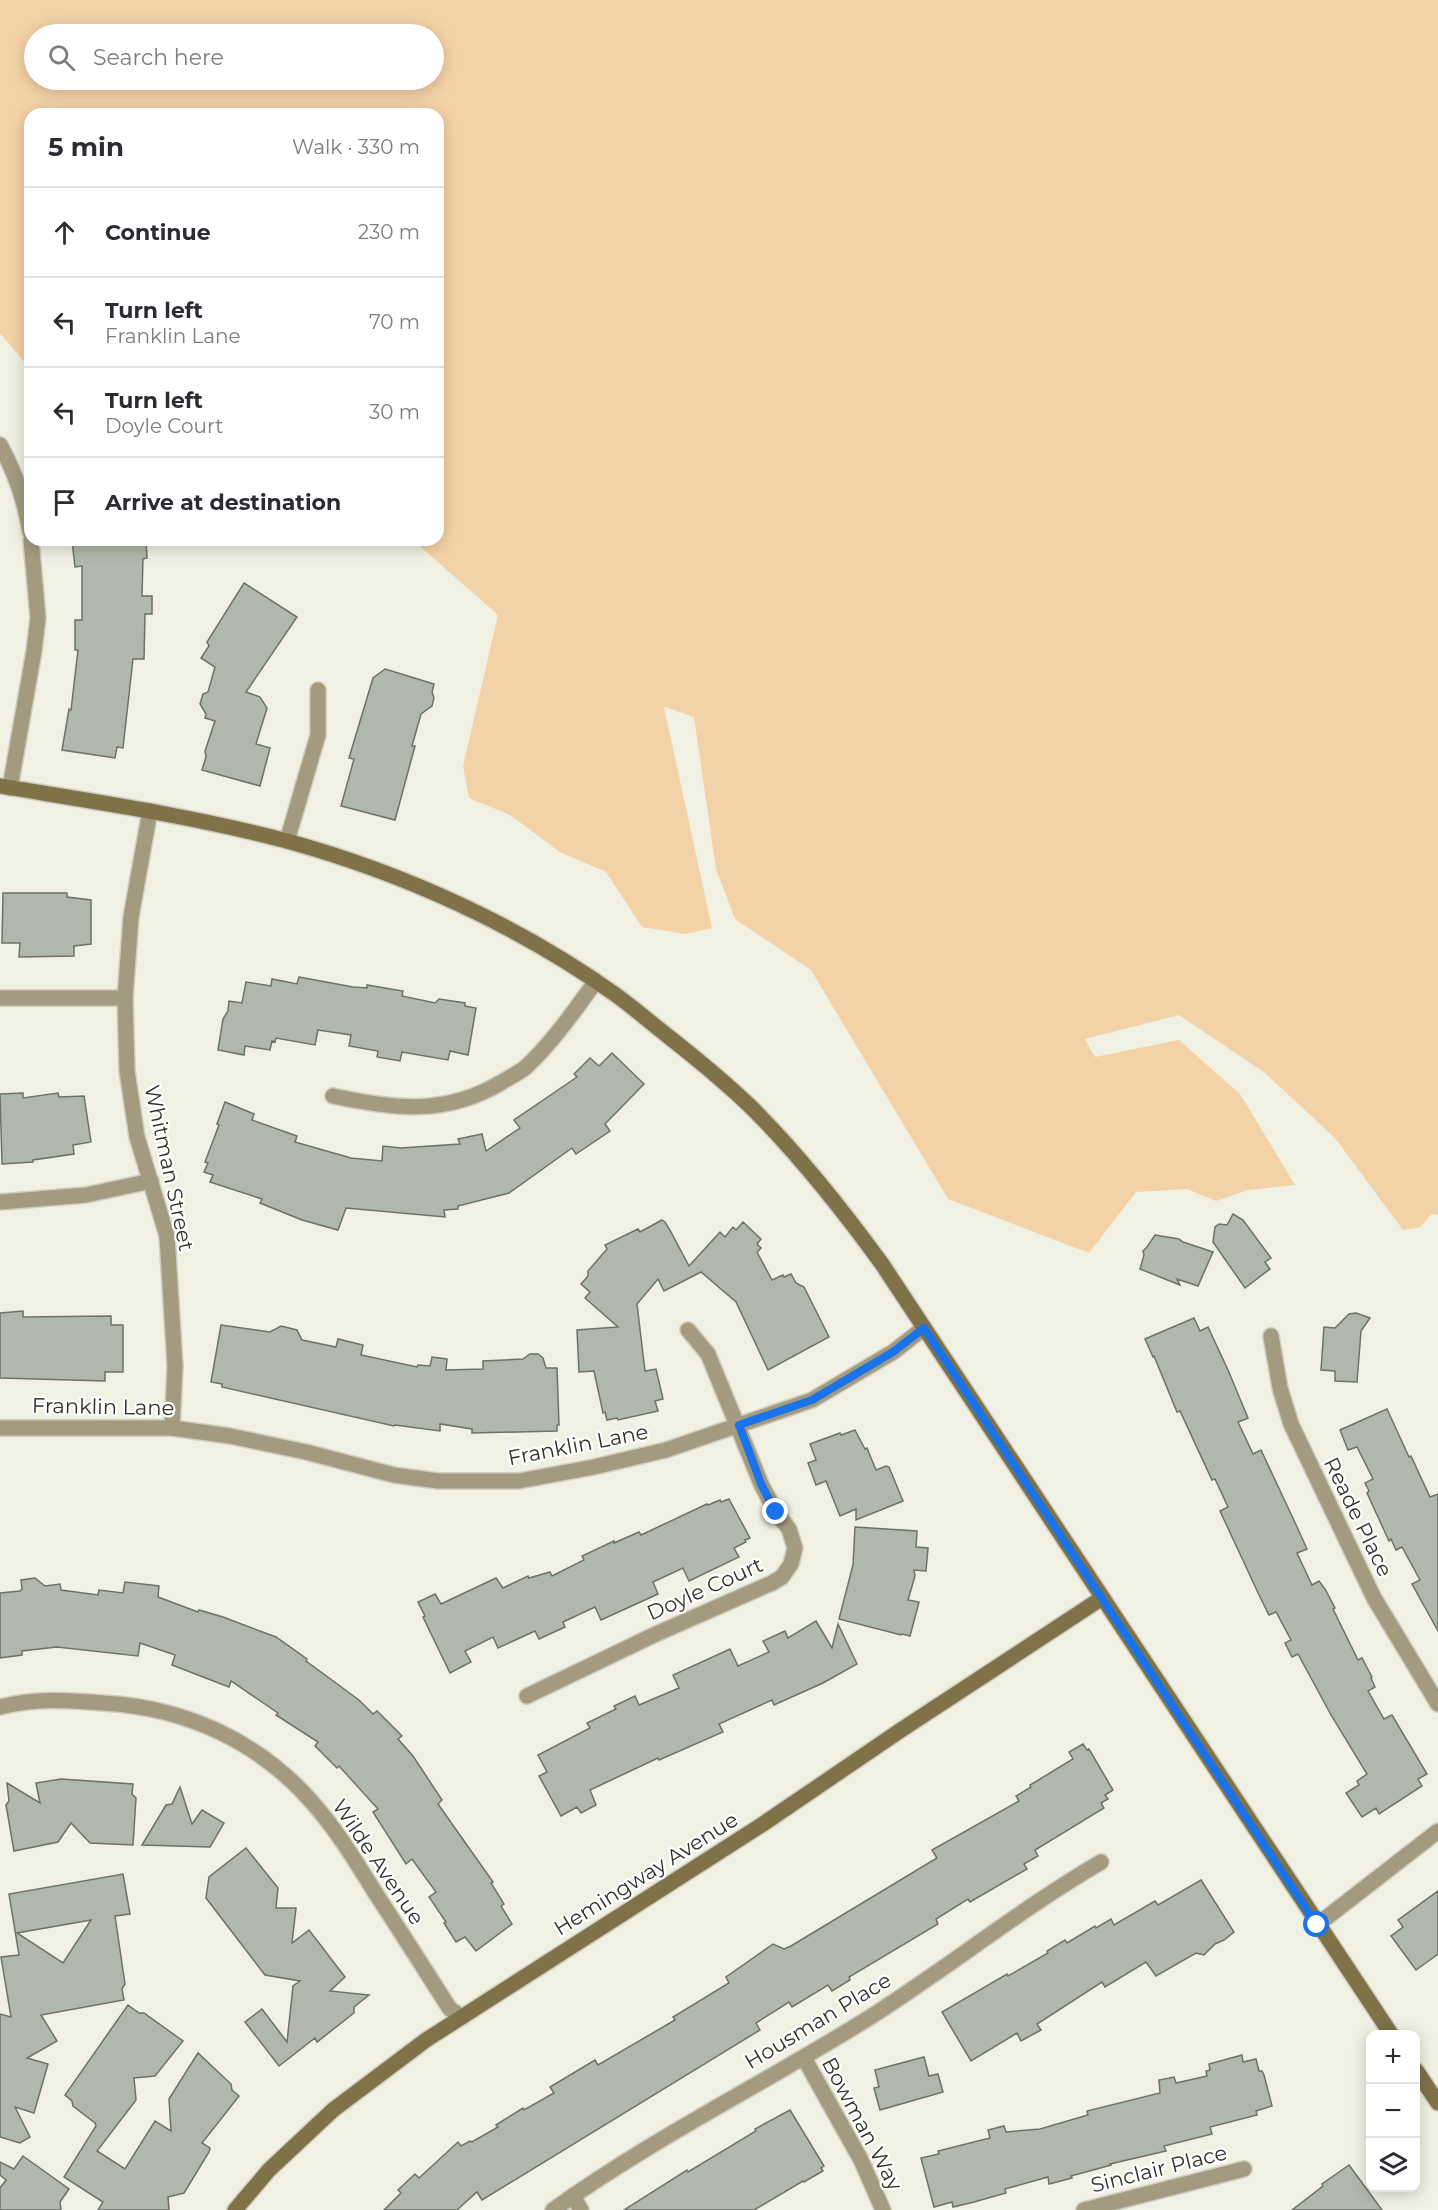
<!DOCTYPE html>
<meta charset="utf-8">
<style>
body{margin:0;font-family:Montserrat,sans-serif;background:#f2f2f3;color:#2b2b33}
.controls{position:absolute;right:18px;bottom:18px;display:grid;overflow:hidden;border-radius:12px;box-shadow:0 3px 15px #0003}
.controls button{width:54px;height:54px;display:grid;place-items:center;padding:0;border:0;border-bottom:2px solid #e1e1e2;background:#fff;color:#2b2b33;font:30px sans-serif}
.stop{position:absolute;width:18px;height:18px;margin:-14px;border:4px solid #1a73e8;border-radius:50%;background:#fff}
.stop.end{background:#1a73e8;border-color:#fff;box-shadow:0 2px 6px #0008}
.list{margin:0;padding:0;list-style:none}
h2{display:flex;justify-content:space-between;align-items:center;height:78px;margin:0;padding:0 24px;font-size:26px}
h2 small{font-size:20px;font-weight:400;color:#7c7c81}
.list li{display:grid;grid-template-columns:39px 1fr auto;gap:18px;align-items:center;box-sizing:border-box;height:90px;padding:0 24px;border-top:2px solid #e1e1e2}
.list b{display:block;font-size:22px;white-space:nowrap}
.list p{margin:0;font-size:20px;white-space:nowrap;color:#7c7c81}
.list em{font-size:20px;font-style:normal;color:#7c7c81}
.icon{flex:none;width:33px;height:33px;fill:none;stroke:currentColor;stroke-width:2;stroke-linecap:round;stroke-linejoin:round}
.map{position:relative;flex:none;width:1438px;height:2210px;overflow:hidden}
.search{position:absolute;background:#fff;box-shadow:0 3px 15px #0003;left:24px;top:24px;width:420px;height:66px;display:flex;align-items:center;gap:15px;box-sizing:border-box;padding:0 21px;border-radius:33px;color:#7c7c81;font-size:22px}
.panel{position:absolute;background:#fff;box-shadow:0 3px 15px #0003;left:24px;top:108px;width:420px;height:438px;border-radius:18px}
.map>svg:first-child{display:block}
.green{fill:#f4d2a7;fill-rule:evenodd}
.building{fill:#b1b7aa;stroke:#6c7266;stroke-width:1.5;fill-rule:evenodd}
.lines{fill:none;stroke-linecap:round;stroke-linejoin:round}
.minor-casing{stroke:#cecec1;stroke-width:18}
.secondary-casing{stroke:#cecec1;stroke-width:18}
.minor{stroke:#a39a7f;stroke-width:15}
.secondary{stroke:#7f7148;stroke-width:15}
.route{stroke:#1a73e8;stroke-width:8}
.labels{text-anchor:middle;stroke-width:4.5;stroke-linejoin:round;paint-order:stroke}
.street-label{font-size:21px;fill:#31312c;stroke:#fff}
</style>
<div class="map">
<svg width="1438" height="2210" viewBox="0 0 1438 2210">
<rect width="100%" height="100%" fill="#f0f1e2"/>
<path class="green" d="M0,0H1438V1215L1431,1214L1421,1227L1403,1230L1335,1138L1265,1073L1179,1015L1085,1039L1095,1057L1179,1040L1240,1094L1295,1185L1248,1190L1216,1201L1187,1189L1136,1192L1089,1253L948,1199L811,970L735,919L716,869L694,717L664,707L712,928L685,934L642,927L606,872L560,852L510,815L469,798L463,766L498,615L413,540H438V114H30V369L0,333ZM34,34H434V80H34Z"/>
<g class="building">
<path d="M72,540H146L147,558L143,559L142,596H152V614H145L144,659H133L123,748L117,747L115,758L62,750L69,709L71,710L78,650H75V620H82V566L75,567Z"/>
<path d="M244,583L297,617L246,692L260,697L267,708L256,744L270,748L260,786L202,770L206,757L205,751L215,721L205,718L206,714L200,704L203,694L208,692L215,667L201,658L209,646L207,642Z"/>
<path d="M385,669L434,684L432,692L434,698L432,706L421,714L412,746H415L395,820L341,806L354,759L349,758L373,678Z"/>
<path d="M3,893H67V897L91,900V944L74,946V956L19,957L20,943H2Z"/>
<path d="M299,977L353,987L367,988V985L403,991L402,996L435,1003L439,999L465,1003V1006L476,1008L468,1055L450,1051L448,1060L402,1052L400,1061L377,1057L378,1051L349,1046L351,1035L318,1030L315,1045L276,1038L275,1042L272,1041L270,1050L245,1046L244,1055L218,1050L223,1019L228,1011L229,1001L242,1003L246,982L271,986L272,979L297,984Z"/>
<path d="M612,1053L644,1084L605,1124L610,1131L576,1154L572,1148L509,1193L458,1206V1209L444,1210L445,1217L346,1208L338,1230L302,1220L260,1203L262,1199L210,1182L213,1175L204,1172L208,1163L205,1162L219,1125L217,1124L225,1102L254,1114L252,1120L297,1136L295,1142L351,1158L382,1161L383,1146L401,1148L460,1144L458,1139L482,1134L486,1151L520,1128L514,1120L577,1077L574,1074L590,1058L599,1066Z"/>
<path d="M23,1093V1098L58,1093L59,1097L84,1096L91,1142L73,1145L74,1154L33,1160V1162L2,1164L0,1094Z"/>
<path d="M1233,1214L1243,1220L1271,1258L1265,1262L1270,1269L1245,1288L1213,1242L1215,1227L1219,1224L1227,1225Z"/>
<path d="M662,1220L665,1222L671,1232L689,1266L720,1232L725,1237L733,1227L736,1230L743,1222L761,1239L757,1244L761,1248L757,1252L772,1280L783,1275L784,1277L791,1274L796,1283L804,1287L829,1337L768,1370L736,1302L701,1272L664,1291L658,1279L637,1304L645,1371L656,1369L663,1399L655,1401L658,1411L618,1420L617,1418L607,1420L605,1412L603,1413L594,1371L579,1372L577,1330L618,1327L585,1298L590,1292L581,1284L588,1276V1271L607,1249L605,1245L638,1229L640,1232Z"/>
<path d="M1155,1235L1179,1239L1183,1242L1213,1252L1198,1286L1177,1279L1180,1285L1140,1269L1144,1255L1143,1251L1147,1247Z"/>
<path d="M23,1311V1317L111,1316V1325H123V1372H105V1381L0,1378V1313Z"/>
<path d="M1356,1313L1370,1318L1361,1331L1357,1382L1335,1381V1371L1321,1370L1324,1327L1335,1328L1349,1314Z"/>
<path d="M1194,1318L1200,1331L1208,1327L1228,1370L1248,1418L1238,1422L1253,1454L1261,1450L1298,1529L1307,1549L1297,1553L1312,1585L1319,1581L1325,1589L1335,1608L1333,1609L1358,1660L1362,1658L1372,1677L1371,1678L1375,1687L1368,1691L1384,1719L1392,1715L1427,1774L1418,1779L1422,1786L1379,1814L1376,1808L1362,1817L1346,1793L1359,1785L1357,1781L1367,1774L1331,1715L1298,1654L1292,1657L1285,1643L1291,1640L1276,1612L1269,1615L1260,1597L1220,1511L1228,1507L1215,1479L1212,1480L1180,1411L1177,1412L1154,1356L1153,1357L1145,1339Z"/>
<path d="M221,1325L270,1332L281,1326L297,1330L302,1340L336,1347L338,1339L363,1345L361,1355L417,1367L418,1365L430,1366L432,1357L447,1359L446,1370L483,1369V1361L523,1359L530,1354H538L543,1358L546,1368H557L559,1425H557V1431L472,1433V1429L440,1424V1431L395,1425L394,1426L222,1387V1384L211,1382Z"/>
<path d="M1387,1409L1409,1457L1411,1456L1430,1497L1438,1494V1631L1412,1584L1420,1580L1402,1547L1396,1550L1391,1539L1389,1541L1367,1493L1369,1491L1365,1483L1373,1479L1357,1447L1348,1450L1340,1430Z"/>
<path d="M855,1430L865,1449L867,1448L876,1470L886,1466L889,1467L903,1501L856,1520V1509L840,1516L826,1481L816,1485L808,1463L816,1460L810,1444L840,1433L841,1435Z"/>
<path d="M729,1499L750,1538L745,1540L746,1542L734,1548L739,1557L689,1581L683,1568L653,1582L658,1594L601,1620L595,1607L563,1622L565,1627L539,1639L535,1631L498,1648L493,1637L465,1651L471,1662L450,1673L423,1617L425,1616L418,1602L435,1594L441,1604L496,1578L503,1588L528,1576L529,1578L550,1572L552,1576L584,1560L582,1556L614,1541V1543L639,1532L641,1535L707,1504L708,1505L720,1500L721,1502Z"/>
<path d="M855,1527L917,1531L916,1547L928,1548L926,1571L914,1570L915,1576L908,1600L919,1602L910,1636L902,1634L901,1635L839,1619L853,1565Z"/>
<path d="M35,1578L45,1586L60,1584L61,1590L98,1595L99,1590L123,1593L125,1582L159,1586L158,1597L198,1612L199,1610L223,1617L276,1637L307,1659L306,1661L359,1700L373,1714L377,1711L402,1736L398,1739L413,1756L442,1800L438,1804L493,1882L491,1883L504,1904L501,1906L512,1924L476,1951L465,1937L456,1942L444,1923L446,1922L429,1897L436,1892L412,1859L406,1864L373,1812L378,1809L339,1766L337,1768L315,1746L318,1742L276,1715L278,1713L231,1681L229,1687L172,1665L175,1655L140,1643L138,1656L57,1647L22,1651V1655L0,1658V1593L20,1591L22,1589L21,1580Z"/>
<path d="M816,1621L832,1648L838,1624L857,1664L823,1683L774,1705L772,1700L719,1724L723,1732L659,1760L658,1758L590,1790L596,1805L581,1813L577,1807L561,1816L539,1776L547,1772L538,1755L590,1728L587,1723L616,1709L614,1706L635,1696L639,1705L679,1688L673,1675L730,1649L738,1666L769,1652L763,1641L785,1631L788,1638Z"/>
<path d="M1083,1744L1087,1750L1089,1749L1113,1790L1105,1795L1108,1799L1101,1803L1104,1808L1035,1850L1038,1856L1024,1864L1027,1869L970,1902L968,1899L936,1919L938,1924L849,1977L850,1980L832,1991L828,1985L792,2007L789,2002L756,2023L760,2030L482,2200L477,2192L457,2210H384L401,2193L398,2190L415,2174L419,2178L458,2142L461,2146L470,2141L472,2142L498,2127L496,2125L523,2108L524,2110L554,2093L550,2087L595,2060L598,2065L675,2020L673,2017L729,1983L726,1977L773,1944L784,1949L791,1946L937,1858L932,1850L1019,1801L1016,1796L1031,1787L1030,1785L1073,1759L1069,1752Z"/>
<path d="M61,1779L133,1784L132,1794L136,1798L133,1845L90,1843L71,1823L58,1842L14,1851L6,1805L9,1801L7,1783L40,1803L36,1783Z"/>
<path d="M180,1787L192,1824L202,1810L224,1823L210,1847L142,1845L166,1805L172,1804Z"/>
<path d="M246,1848L278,1888L276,1908H296L292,1943L309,1930L345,1977L330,1991L369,1995L354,2007V2013L317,2042L315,2038L279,2066L245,2022L262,2009L287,2042L293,1986L300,1981L265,1975L206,1898L209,1877Z"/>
<path d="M123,1874L130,1914L115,1916L125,1984L122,1989L124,2000L41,2015L57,2041L27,2058L48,2064L34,2113L15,2107L30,2137L20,2143L0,2137V2014L11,2017L1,1957L19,1955L9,1894ZM91,1920L63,1963L17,1933Z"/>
<path d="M1201,1880L1234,1932L1224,1940L1215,1944L1204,1955L1196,1953L1156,1976L1146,1962L1105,1987L1102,1982L1037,2024L1041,2030L1021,2041L1017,2033L971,2061L942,2012L1007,1974L1008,1976L1048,1953L1047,1951L1065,1940L1067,1943L1095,1926L1096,1928L1111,1919L1114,1925L1155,1901L1158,1905Z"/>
<path d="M1438,1891V1954L1416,1970L1391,1936L1403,1927L1398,1920Z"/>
<path d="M128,2005L139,2013H144L183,2041L155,2076L134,2078L136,2100L97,2151L125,2169L155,2121L171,2131L169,2099L198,2053L231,2084L232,2090L239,2096L202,2143L210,2148L209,2152L184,2193L168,2197L169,2210H98L103,2202L64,2177L96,2126L95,2123L73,2106L72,2101L65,2095Z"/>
<path d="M1242,2055L1243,2062L1256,2059L1259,2071H1262L1264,2075L1272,2106L1256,2111L1257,2115L1210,2127L1212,2134L1164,2146L1166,2151L1110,2164L1111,2165L1071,2176L1072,2178L1049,2184L1048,2177L1005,2189L1006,2193L974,2202L953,2207L952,2202L934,2207L921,2158L939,2154L938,2151L990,2138L988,2130L1004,2126L1006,2132L1040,2129L1088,2115L1087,2111L1160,2093L1159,2080L1174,2077L1176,2083L1207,2076L1206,2071L1210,2070L1209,2064Z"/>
<path d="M924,2057L929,2076L938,2074L943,2092L880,2110L874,2088L879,2087L875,2070Z"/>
<path d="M790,2110L824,2166L821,2168L823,2171L804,2182L803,2181L754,2210H624L687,2170L688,2172L756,2131L755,2129Z"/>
<path d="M23,2156L69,2189L60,2202L61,2210H0V2188L6,2180L0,2175V2162L14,2169Z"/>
<path d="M1349,2165L1382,2210H1292L1323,2186L1322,2184Z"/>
</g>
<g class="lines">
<defs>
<g id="minor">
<path d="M0,445C15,472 25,501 30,532"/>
<path d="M10,788L34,651L38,618L31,540"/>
<path d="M150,811L131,917L125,998L127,1071L137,1137L167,1236L175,1366L172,1428"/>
<path d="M287,841L318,735V690"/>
<path d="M0,998H125"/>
<path d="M333,1096C394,1109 446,1116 502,1082C510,1077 519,1073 526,1067C552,1043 575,1010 596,981"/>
<path d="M0,1202L86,1195L151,1181"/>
<path d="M1271,1336L1280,1388L1291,1424L1374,1598L1438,1704"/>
<path d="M0,1428H172L230,1436L306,1452L394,1475L438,1481H519L594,1467L666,1450L812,1400L893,1352L924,1328"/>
<path d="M527,1696L656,1634L772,1583L782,1577L791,1564L795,1548L789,1529L776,1512L762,1486L708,1354L688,1330"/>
<path d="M0,1707C34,1698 69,1700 104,1703C188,1708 263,1743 317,1808C340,1835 358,1865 376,1894C401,1932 425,1970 450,2009L462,2017"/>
<path d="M1317,1925L1438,1831"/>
<path d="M804,2058L861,2160L883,2210"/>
<path d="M573,2196L581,2210"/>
<path d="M553,2210C652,2139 761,2085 864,2021C945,1970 1019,1910 1101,1862"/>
<path d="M1084,2210L1244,2169"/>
</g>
<g id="secondary">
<path d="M0,786C96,802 193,816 287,841C403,873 518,925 616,995C634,1008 651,1023 669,1037C697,1059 726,1083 752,1108C800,1156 842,1209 882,1264L1391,2034"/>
<path d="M1416,2070L1438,2103"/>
<path d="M235,2210L269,2170L333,2110L426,2040L763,1824L901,1730L1102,1598"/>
</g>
</defs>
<use href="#minor" class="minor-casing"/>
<use href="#secondary" class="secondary-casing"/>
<use href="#minor" class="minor"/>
<use href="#secondary" class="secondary"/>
</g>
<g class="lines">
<path class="route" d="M776,1512L762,1486L739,1425L812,1400L893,1352L924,1328L1317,1925"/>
</g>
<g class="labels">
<g class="street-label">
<text transform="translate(169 1168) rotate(78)" y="7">Whitman Street</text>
<text transform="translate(103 1407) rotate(1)" y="7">Franklin Lane</text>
<text transform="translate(578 1445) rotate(-11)" y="7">Franklin Lane</text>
<text transform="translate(1358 1517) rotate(64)" y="7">Reade Place</text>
<text transform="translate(705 1589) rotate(-24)" y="7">Doyle Court</text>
<text transform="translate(378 1862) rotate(56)" y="7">Wilde Avenue</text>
<text transform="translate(646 1874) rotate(-32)" y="7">Hemingway Avenue</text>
<text transform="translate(818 2021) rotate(-31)" y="7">Housman Place</text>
<text transform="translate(862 2124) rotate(62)" y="7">Bowman Way</text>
<text transform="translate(1159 2169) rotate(-14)" y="7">Sinclair Place</text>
</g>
</g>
</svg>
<div class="controls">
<button>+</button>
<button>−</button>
<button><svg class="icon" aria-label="layers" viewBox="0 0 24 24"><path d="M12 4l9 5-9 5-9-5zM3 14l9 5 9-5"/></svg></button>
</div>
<div class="stop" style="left:1317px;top:1925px"></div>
<div class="stop end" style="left:776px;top:1512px"></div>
<div class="search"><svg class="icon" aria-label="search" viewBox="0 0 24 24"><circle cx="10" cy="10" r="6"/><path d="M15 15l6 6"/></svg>Search here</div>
<section class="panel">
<h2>5 min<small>Walk · 330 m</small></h2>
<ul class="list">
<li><svg class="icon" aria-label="ahead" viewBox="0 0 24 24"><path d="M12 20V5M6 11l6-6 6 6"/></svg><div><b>Continue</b></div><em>230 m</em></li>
<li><svg class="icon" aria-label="left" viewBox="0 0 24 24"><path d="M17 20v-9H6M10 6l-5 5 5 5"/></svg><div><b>Turn left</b><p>Franklin Lane</p></div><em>70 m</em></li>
<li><svg class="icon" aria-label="left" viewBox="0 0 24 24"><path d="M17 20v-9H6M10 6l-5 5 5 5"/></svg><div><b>Turn left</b><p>Doyle Court</p></div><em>30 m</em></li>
<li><svg class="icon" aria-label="arrive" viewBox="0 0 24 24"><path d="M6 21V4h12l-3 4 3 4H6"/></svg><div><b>Arrive at destination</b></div></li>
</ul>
</section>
</div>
